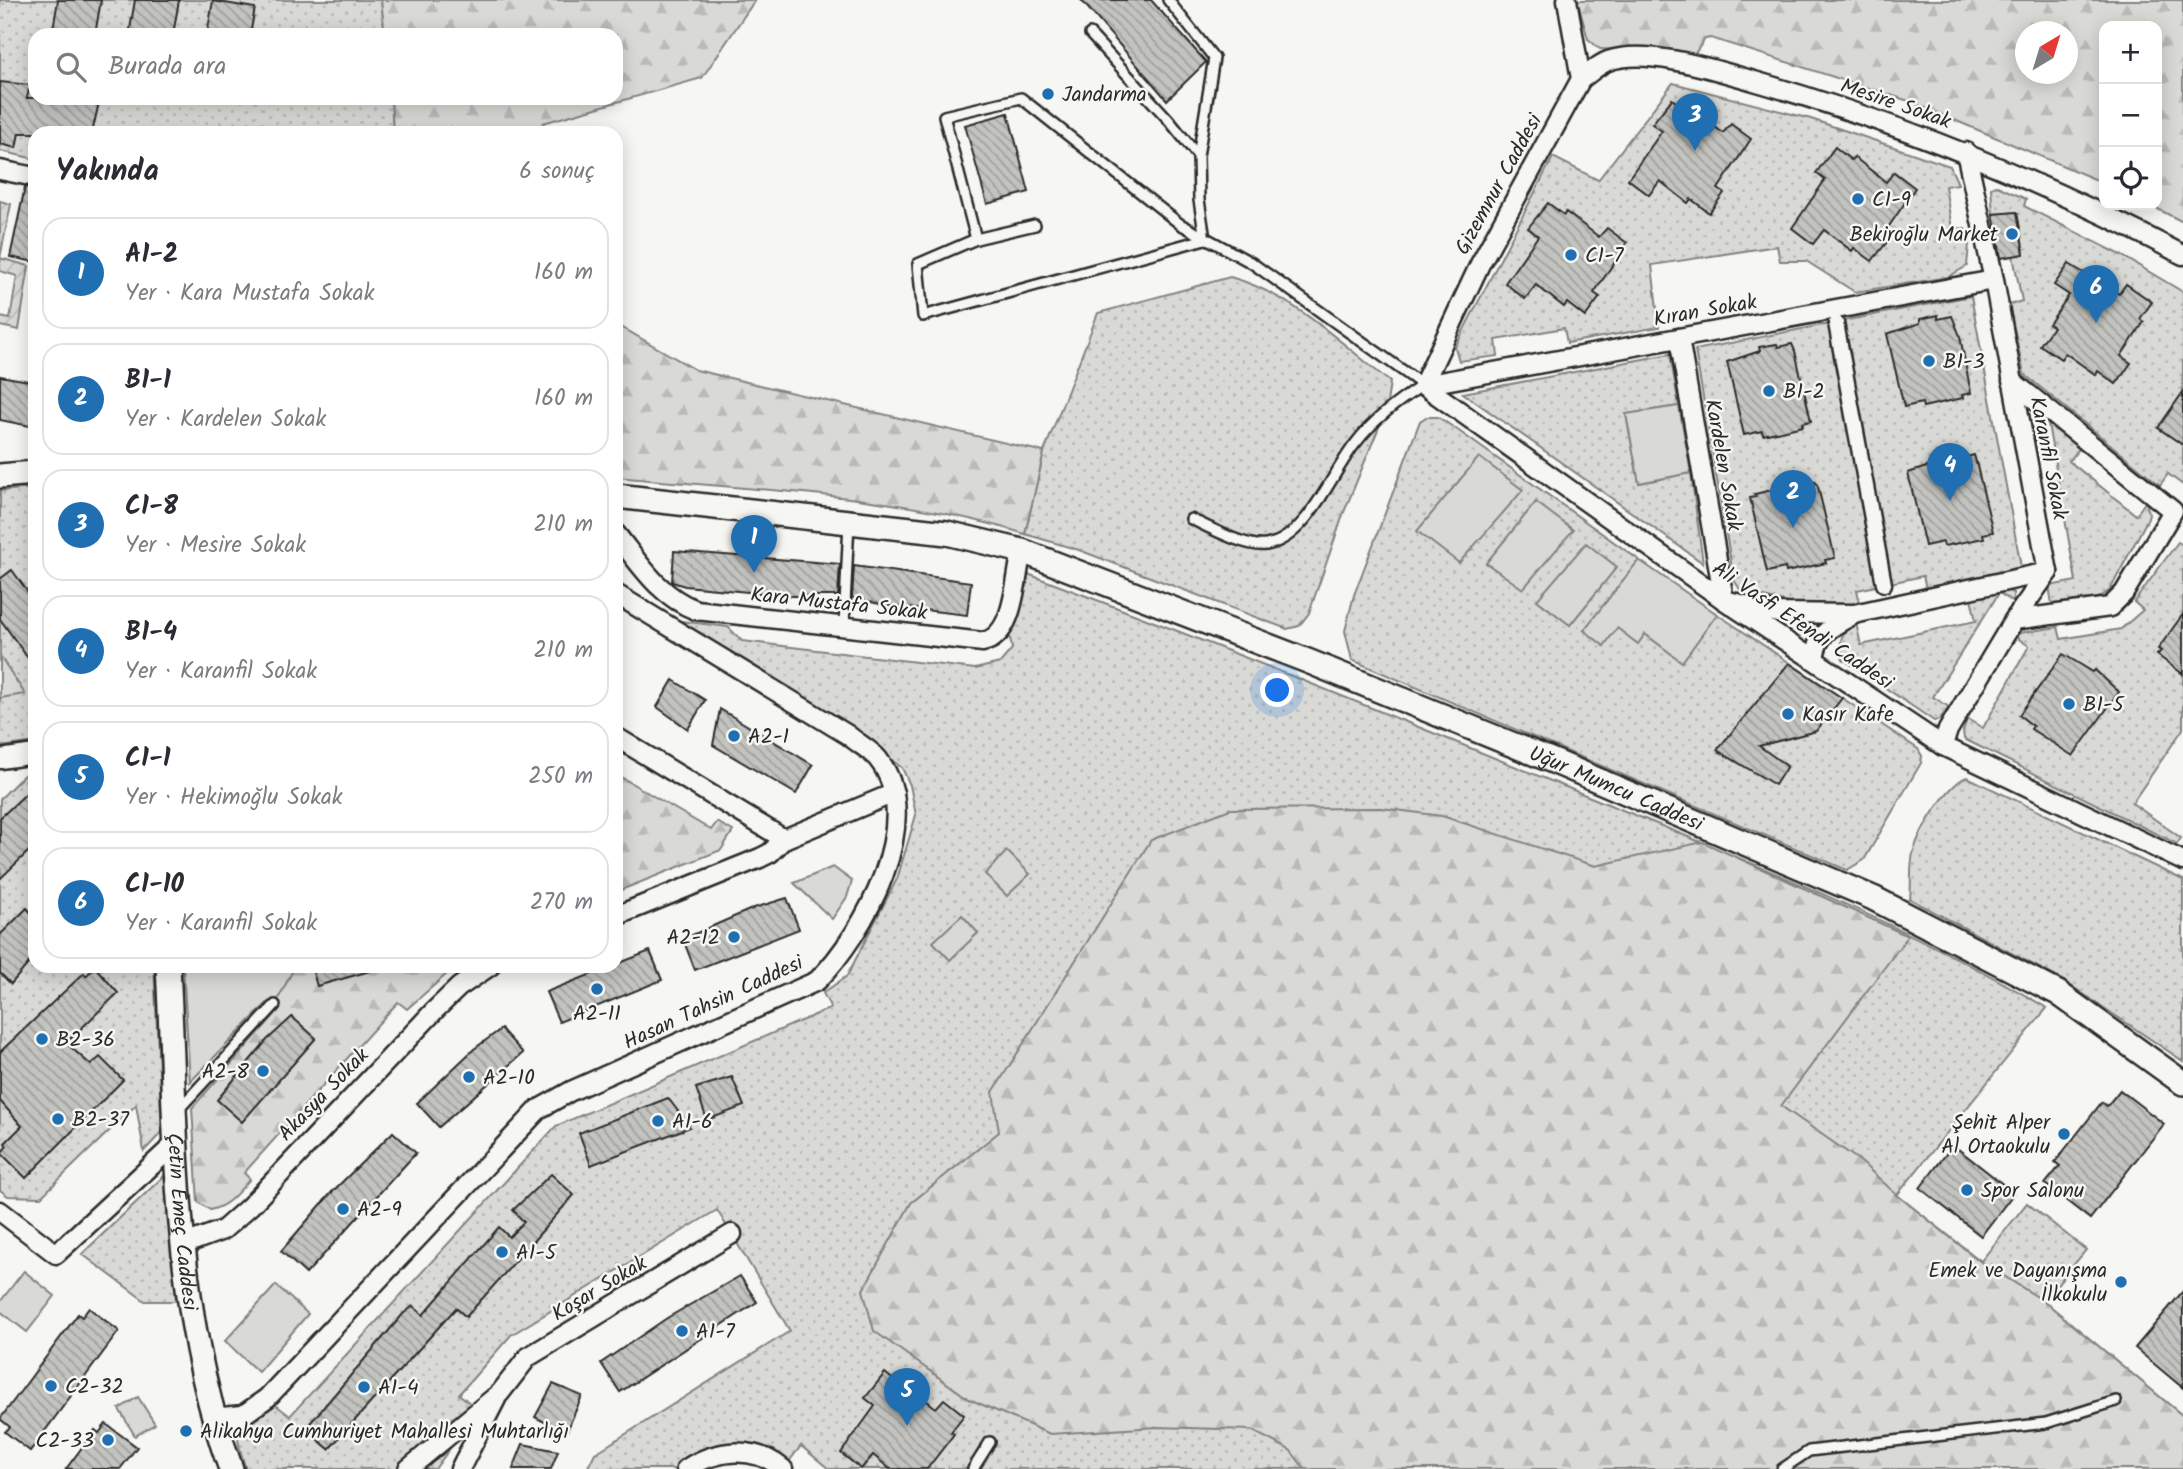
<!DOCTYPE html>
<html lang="tr">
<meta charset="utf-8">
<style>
body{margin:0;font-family:Kalam,sans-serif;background:#f7f7f7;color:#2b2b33}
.controls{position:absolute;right:21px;top:21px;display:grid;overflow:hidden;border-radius:14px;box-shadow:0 4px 18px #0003}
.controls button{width:63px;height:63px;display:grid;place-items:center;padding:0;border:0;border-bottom:2px solid #e1e1e2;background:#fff;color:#2b2b33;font:35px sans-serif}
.compass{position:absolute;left:2015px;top:21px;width:63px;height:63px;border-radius:50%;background:#fff;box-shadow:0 4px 18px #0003;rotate:38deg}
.you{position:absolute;left:1278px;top:691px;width:24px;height:24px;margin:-18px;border:5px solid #fff;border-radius:50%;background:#1a73e8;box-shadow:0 0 0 10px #1a73e833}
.badge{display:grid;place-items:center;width:46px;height:46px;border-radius:50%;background:#1f6fb2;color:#fff;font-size:23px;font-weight:700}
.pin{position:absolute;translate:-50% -58px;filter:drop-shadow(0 2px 4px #0008)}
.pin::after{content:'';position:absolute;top:37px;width:24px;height:21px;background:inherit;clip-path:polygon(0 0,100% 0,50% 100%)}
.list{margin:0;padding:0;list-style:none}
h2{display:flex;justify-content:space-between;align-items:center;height:91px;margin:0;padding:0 28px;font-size:30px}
h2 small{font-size:23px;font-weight:400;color:#7c7c81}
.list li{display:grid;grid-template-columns:46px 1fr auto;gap:21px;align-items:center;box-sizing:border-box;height:112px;margin:0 14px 14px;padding:0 14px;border:2px solid #e1e1e2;border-radius:21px}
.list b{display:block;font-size:26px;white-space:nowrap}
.list p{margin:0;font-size:23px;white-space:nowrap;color:#7c7c81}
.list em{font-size:23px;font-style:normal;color:#7c7c81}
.icon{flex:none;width:38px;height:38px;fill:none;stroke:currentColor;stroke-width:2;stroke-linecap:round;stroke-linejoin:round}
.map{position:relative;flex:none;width:2183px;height:1469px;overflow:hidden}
.search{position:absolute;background:#fff;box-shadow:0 4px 18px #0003;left:28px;top:28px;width:595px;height:77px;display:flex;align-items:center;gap:18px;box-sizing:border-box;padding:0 24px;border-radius:21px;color:#7c7c81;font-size:26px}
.panel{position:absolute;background:#fff;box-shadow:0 4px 18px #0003;left:28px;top:126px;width:595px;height:847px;border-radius:21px}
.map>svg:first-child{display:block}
.grass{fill:url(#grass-dots);stroke:#828280;stroke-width:2}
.forest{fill:url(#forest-firs);stroke:#828280;stroke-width:2;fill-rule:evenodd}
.park{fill:#d9d9d5;stroke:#828280;stroke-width:2}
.garden{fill:url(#garden-furrows);stroke:#828280;stroke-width:2}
.building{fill:url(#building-back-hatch);stroke:#2b2b2b;stroke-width:2}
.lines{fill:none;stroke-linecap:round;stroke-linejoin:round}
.service-casing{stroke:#2b2b2b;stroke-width:14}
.pedestrian-casing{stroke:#2b2b2b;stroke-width:19}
.minor-casing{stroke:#2b2b2b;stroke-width:23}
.tertiary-casing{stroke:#2b2b2b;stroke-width:28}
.service{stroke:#f6f6f2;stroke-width:9}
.pedestrian{stroke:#f6f6f2;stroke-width:14}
.minor{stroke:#f6f6f2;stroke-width:18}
.tertiary{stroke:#f6f6f2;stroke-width:23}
.poi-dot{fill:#1f6fb2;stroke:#f6f6f2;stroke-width:2.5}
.labels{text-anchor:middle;stroke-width:5;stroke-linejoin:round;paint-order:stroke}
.poi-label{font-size:21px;fill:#2b2b2b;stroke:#f6f6f2;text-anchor:start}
.street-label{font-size:21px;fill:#2b2b2b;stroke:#f6f6f2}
</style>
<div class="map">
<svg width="2183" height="1469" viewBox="0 0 2183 1469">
<defs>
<pattern id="grass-dots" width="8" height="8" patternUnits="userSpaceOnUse" patternTransform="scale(1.75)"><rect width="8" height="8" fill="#d9d9d5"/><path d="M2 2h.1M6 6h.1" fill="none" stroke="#babab7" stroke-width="1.8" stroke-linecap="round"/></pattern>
<pattern id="forest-firs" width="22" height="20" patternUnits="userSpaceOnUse" patternTransform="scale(1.75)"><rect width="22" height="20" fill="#d9d9d5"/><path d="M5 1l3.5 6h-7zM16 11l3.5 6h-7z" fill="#babab7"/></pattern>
<pattern id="garden-furrows" width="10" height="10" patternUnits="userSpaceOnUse" patternTransform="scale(1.75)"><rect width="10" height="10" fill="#d9d9d5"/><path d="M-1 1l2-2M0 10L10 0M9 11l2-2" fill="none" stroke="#babab7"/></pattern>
<pattern id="building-back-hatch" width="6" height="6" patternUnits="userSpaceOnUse" patternTransform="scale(1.75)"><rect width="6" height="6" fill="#c3c3c0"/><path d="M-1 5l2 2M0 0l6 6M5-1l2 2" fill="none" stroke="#9f9f9c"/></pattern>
</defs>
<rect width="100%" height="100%" fill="#f6f6f2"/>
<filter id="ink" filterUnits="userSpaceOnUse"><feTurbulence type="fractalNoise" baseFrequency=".0143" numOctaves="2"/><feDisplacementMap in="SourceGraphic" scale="14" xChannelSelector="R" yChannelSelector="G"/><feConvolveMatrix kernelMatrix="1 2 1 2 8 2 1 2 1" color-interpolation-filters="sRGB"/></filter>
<g filter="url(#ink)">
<g class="grass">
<path d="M0,0H381L385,35H35V98H391L393,133H35V159L0,151Z"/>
<path d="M1673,83L1811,119L1950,166L1958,184L1945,186L1952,229L1965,228L1969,244L1967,266L1948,277L1855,292L1806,261H1780L1777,246L1652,265L1659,327L1567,343L1564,328L1496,340L1498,356L1459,361L1455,347L1553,157L1598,180Z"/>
<path d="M1995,185L2026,199L2024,206L2119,254L2183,292V485L2168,474L2160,485L2024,374L2009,305L2022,301L2013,256L2024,253L2017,212L1993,214L1991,187Z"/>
<path d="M1230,277C1292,294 1341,343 1390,382L1386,410L1344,512L1309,613L1299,626L1287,629L1079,550L1025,534L1044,452L1098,313Z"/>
<path d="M1971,296L2021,567L1926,588L1923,576L1857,590L1860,603C1814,614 1785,602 1741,591L1734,580L1695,350Z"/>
<path d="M1670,354L1679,406L1626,414L1639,483L1691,473L1703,563L1463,393Z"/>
<path d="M1426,417H1438L1456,429L1639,560L1584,630L1604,645L1617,628L1645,634L1682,661L1717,614L1918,749L1922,756L1921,763L1864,860L1847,870L1352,660L1345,631L1354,595L1420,421Z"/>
<path d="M2048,424L2080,448L2069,461L2136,515L2146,501L2149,514L2147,520L2110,590L2099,598L2052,604L2049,586L2076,581Z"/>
<path d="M35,488V742L0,747V491Z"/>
<path d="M2178,542L2183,545V729L2132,803L2181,838L2177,844L1964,739L1963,731L1967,719L1983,728L2029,646L2016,637L2019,633L2058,627L2061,639L2121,629L2143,610L2134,602Z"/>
<path d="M1017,570C1195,636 1370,707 1546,779C1715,848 1890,915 2047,1008L1897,1195L1981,1261L2027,1203L2086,1250L2044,1301L2183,1416V1469H829L801,1446L783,1469L750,1452L686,1469H587L595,1453L602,1449L790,1331L717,1210L511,1335L459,1394L478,1410L435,1469H246C233,1430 233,1422 267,1398L290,1416L556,1126L831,1008L823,993L847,976L897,879L916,815L910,785L902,768L846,725L673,620L728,627L742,641L975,669L1000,663L1012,649L1007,621Z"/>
<path d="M2006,590L2013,593V602L1999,593L1933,697L1949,707L1939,720L1934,721L1843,659C1838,642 1840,632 1856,623L1861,645L1976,621L1971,598Z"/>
<path d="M31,768H35V966H154L162,1132L144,1151L136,1105L41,1197L8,1196L0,1190V799Z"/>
<path d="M1967,777L2183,880V1061L2064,981L1910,899C1912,883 1909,865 1914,850C1920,830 1948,784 1967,777Z"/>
<path d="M166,1174L176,1301H145L82,1254Z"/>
</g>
<g class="forest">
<path d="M381,0H755L702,78L543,123L544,133H393L391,98H616V35H385Z"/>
<path d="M1577,0H2183V222L2150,205H2157V26H2104V183L1909,101L1711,38L1705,39L1694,55L1669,50L1600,49L1588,39ZM2025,32H2068V74H2025Z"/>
<path d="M616,324L696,370L1044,452L1025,534C894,493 752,490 616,477Z"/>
<path d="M616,774L711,830L717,822L733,831L721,850L616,892Z"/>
<path d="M1381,808L1442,816L1595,866L1703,842L1908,936L1781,1106L1860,1161L1897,1195L1981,1262L2044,1301L2183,1416V1469H1305L1290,1450L1251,1430L1157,1427L1050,1434L969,1399L874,1331L863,1290L911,1203L999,1132L993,1092L1151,840L1230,809Z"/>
<path d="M183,966H456L407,1009L398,1002L244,1173L250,1179C237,1193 229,1206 210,1210L198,1202L192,1108L280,1009L269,1001L190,1082Z"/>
</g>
<g class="park">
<path d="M1679,406L1691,473L1639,483L1626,414Z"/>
<path d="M1479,457L1523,490L1459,563L1417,531Z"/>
<path d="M1536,502L1573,530L1523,589L1486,563Z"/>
<path d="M1586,543L1617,567L1570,625L1537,600Z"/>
<path d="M1639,560L1717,614L1682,662L1645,634L1638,644L1617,628L1604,646L1584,630Z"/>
<path d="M0,656L25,694L0,698Z"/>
<path d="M1007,851L1030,874L1007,896L985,874Z"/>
<path d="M833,867L852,881L847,897L832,919L794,883Z"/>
<path d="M962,915L978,933L950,960L933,942Z"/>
<path d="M183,966H295L275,1005L269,1001L190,1082Z"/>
<path d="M24,1271L55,1296L27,1332L0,1311V1302Z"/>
<path d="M276,1285L308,1314L258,1372L225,1341Z"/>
<path d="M138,1397L155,1424L135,1436L119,1409Z"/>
</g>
<path class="garden" d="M0,201L11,204L0,258L29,266L19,330L0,326V317L10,319L17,276L0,271Z"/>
<g class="building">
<path d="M58,0H101L95,35H52Z"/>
<path d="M135,0H179L173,35H129Z"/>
<path d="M1081,0H1151L1206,62L1167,100Z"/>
<path d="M213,1L255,8L250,35H207Z"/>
<path d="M0,82L30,85L27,98H100L92,133H19L16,148L0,144Z"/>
<path d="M1672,99L1688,111L1690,108L1723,133L1731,124L1751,139L1718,189L1724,193L1709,213L1691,199L1688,203L1660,181L1649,195L1628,179L1662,131L1652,124Z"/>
<path d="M1008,113L1029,192L987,204L965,125Z"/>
<path d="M1835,147L1851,160L1854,157L1886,182L1894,172L1915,188L1881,238L1887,242L1872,261L1854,248L1852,251L1824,230L1813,244L1792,228L1825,180L1816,173Z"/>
<path d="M25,187L35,188V262L10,257Z"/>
<path d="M1548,203L1564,215L1566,212L1599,237L1607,228L1627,243L1594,293L1600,297L1585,317L1567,303L1564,307L1536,285L1525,299L1505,283L1538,236L1528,228Z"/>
<path d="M2017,212L2024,254L2001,258L1993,214Z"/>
<path d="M2069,264L2119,294L2126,284L2152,302L2140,319L2144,322L2121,356L2131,363L2116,384L2098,371L2096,375L2065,353L2061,359L2040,345L2053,327L2049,324L2069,295L2054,285Z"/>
<path d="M1938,315V319L1952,316L1960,336L1971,393L1962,395L1963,398L1923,407L1922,403L1904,407L1887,334L1920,323V319Z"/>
<path d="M1777,344L1778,347L1792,344L1795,351L1811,421L1802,423L1803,426L1763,435L1762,431L1744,435L1727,362L1760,351L1759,347Z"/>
<path d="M0,376L35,382V427L0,420Z"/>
<path d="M2183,392V445L2158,428Z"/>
<path d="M1959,455L1960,459L1974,455L1976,462L1993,532L1983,534L1984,538L1944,546L1943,542L1925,546L1908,473L1942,462L1941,458Z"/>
<path d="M1801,480L1802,484L1815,481L1818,487L1835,558L1825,560L1826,563L1786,572L1785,568L1767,572L1750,498L1756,497L1755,494L1784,487L1783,484Z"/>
<path d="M674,551L840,564L838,596H792L685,586L672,582Z"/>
<path d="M854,566L971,582L967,615L889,606L852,598Z"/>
<path d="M12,570L35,602V668L0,619V579Z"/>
<path d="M2183,614V674L2157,655L2161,651L2158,649Z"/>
<path d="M2063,654L2093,672L2095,670L2119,692L2073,756L2031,729L2033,726L2019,715Z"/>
<path d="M1789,663L1842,698L1816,731L1759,746L1787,766L1775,785L1717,750Z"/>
<path d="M673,680L705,700L688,729L657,707Z"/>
<path d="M720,709L813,765L796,794L713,745Z"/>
<path d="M35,785V845L0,879V818Z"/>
<path d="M787,898L799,929L695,970L683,939L754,908Z"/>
<path d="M27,908L35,917V956L11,984L0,973V935Z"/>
<path d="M650,951L662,980L559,1022L546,992Z"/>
<path d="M311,966H369L370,971L317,986Z"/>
<path d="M95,967L118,993L66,1043L91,1065L100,1057L123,1080L26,1178L1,1153L7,1146L5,1143L22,1126L0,1101V1052L84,973L86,976Z"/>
<path d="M292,1017L316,1038L242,1122L217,1100L267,1040Z"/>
<path d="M501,1029L523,1053L439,1127L417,1103L474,1049Z"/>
<path d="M732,1077L744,1106L707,1120L696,1088Z"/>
<path d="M2120,1090L2164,1124L2090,1219L2045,1184L2060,1166L2055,1162L2102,1102L2107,1106Z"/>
<path d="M668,1098L690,1127L591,1165L579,1133Z"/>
<path d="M393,1132L416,1153L306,1274L281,1251L332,1192Z"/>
<path d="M1953,1145L2014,1193L1981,1236L1920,1188Z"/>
<path d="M551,1174L574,1195L466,1317L456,1308L329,1449L305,1429L403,1314L413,1306L423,1315L499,1227L509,1237L524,1222L513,1210Z"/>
<path d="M740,1276L757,1302L620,1392L601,1363L667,1318Z"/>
<path d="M2183,1291V1388L2135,1348Z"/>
<path d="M89,1308L119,1331L30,1451L5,1432L10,1427L0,1419L78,1314L82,1317Z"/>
<path d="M885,1373L901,1386L904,1383L936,1408L944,1399L964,1415L951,1432L954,1434L927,1469H890L873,1455L861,1469L841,1453L875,1406L865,1398Z"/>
<path d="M553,1384L582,1396L566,1433L535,1417Z"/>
<path d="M106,1424L137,1447L120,1469H66L95,1430L99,1433Z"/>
<path d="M523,1444L558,1451L551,1469H513Z"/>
</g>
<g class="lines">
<defs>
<g id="service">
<path d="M1168,0L1214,58L1198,156"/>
<path d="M1090,34L1168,119L1198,156L1199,200L1205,239"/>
<path d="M1035,225L976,239L944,116L1021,98L1180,224L1252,263L1423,385C1397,402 1374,419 1355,444C1331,474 1307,539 1266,545C1247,548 1208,527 1191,519"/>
<path d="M976,239L918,264L923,316L1205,239"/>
<path d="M844,626L849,522"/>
<path d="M179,1109L275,1005"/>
<path d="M973,1469L990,1442"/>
<path d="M1782,1469L1809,1451L2046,1423L2116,1401"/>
</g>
<path id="pedestrian" d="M1836,323L1884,584"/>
<g id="minor">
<path d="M1581,79C1589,74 1599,64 1608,61C1646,47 1716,70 1754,81C1904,124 2045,182 2183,255"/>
<path d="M0,170L35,177"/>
<path d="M1679,338L1724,600L1778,613L1854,614L2048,572"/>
<path d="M2012,381L2173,511L2124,593L2110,607L2014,620"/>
<path d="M1423,385L1724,600L1943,746L2183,861"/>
<path d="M1423,385L1994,280"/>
<path d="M1423,385L1480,264L1581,79L1567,0"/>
<path d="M616,534C640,564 659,596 696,610L983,642C1015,636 1015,578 1022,551"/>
<path d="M1814,659C1817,634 1830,627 1851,616"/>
<path d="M616,737L784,839"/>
<path d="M1943,746L1948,730L2014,620L2048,572L1994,280L1966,152"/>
<path d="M0,759L35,754"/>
<path d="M616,916L760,858L770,853L784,839L894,793"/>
<path d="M0,1211L56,1254L177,1142"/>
<path d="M185,1244L223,1230L250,1206L435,1010L459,987L490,966"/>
<path d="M212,1418L243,1415L267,1398L539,1109L571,1091L817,981C864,934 927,820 878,759C871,750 857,743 848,735L616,594"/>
<path d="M408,1469L500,1393L528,1357L732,1234"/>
<path d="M460,1469L496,1399"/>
<path d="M686,1469C717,1449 754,1445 783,1469"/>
</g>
<g id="tertiary">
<path d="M0,476L35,473"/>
<path id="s1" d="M616,496L947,533L1022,551L1310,662L1553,761L1873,898L2058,993L2183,1083"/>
<path id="s2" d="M168,966C177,1134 172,1310 231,1469"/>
</g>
</defs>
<use href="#service" class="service-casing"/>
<use href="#pedestrian" class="pedestrian-casing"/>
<use href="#minor" class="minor-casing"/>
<use href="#tertiary" class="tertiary-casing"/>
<use href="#service" class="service"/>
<use href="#pedestrian" class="pedestrian"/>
<use href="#minor" class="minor"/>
<use href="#tertiary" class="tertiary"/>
</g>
</g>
<g class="poi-dot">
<circle cx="1048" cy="94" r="7"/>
<circle cx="1858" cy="199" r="7"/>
<circle cx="2012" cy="234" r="7"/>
<circle cx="1571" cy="255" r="7"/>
<circle cx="1929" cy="361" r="7"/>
<circle cx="1769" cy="391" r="7"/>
<circle cx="2069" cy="704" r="7"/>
<circle cx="1788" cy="714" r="7"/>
<circle cx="734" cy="736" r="7"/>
<circle cx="734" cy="937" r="7"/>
<circle cx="597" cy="989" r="7"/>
<circle cx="42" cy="1039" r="7"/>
<circle cx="263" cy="1071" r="7"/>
<circle cx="469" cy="1077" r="7"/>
<circle cx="58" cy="1119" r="7"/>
<circle cx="658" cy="1121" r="7"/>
<circle cx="2064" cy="1134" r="7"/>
<circle cx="1967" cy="1190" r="7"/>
<circle cx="343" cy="1209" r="7"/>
<circle cx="502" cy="1252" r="7"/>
<circle cx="2121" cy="1282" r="7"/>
<circle cx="682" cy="1331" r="7"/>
<circle cx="51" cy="1386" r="7"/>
<circle cx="364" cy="1387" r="7"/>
<circle cx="186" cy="1431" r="7"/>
<circle cx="108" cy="1440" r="7"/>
</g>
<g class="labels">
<g class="poi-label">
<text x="1062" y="101">Jandarma</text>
<text x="1872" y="206">C1-9</text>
<text x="1998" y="241" text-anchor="end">Bekiroğlu Market</text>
<text x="1585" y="262">C1-7</text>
<text x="1943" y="368">B1-3</text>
<text x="1783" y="398">B1-2</text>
<text x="2083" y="711">B1-5</text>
<text x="1802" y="721">Kasır Kafe</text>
<text x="748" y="743">A2-1</text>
<text x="720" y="944" text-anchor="end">A2-12</text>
<text x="597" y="1020" text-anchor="middle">A2-11</text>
<text x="56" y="1046">B2-36</text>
<text x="249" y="1078" text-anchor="end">A2-8</text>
<text x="483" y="1084">A2-10</text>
<text x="72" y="1126">B2-37</text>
<text x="672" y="1128">A1-6</text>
<text x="2050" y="1129" text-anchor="end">Şehit Alper<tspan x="2050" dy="24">Al Ortaokulu</tspan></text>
<text x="1981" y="1197">Spor Salonu</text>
<text x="357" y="1216">A2-9</text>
<text x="516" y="1259">A1-5</text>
<text x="2107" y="1277" text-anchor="end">Emek ve Dayanışma<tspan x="2107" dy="24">İlkokulu</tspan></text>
<text x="696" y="1338">A1-7</text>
<text x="65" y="1393">C2-32</text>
<text x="378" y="1394">A1-4</text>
<text x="200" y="1438">Alikahya Cumhuriyet Mahallesi Muhtarlığı</text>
<text x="94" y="1447" text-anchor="end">C2-33</text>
</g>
<g class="street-label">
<text transform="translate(1896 103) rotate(19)" y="7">Mesire Sokak</text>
<text transform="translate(1498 184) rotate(-61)" y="7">Gizemnur Caddesi</text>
<text transform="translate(1705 310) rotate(-10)" y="7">Kıran Sokak</text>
<text transform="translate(2049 458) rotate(79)" y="7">Karanfil Sokak</text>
<text transform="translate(1724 465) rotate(80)" y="7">Kardelen Sokak</text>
<text transform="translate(839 603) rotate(6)" y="7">Kara Mustafa Sokak</text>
<text transform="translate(1803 625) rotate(34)" y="7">Ali Vasfi Efendi Caddesi</text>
<text dy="7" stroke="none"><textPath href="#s1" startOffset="1050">Uğur Mumcu Caddesi</textPath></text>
<text transform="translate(713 1002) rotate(-25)" y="7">Hasan Tahsin Caddesi</text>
<text transform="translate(323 1094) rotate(-46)" y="7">Akasya Sokak</text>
<text dy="7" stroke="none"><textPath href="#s2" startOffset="256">Çetin Emeç Caddesi</textPath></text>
<text transform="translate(599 1288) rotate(-31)" y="7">Koşar Sokak</text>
</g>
</g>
</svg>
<div class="controls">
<button>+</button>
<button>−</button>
<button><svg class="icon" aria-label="locate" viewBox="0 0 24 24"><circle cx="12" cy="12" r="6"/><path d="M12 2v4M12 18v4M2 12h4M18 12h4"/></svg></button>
</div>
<svg class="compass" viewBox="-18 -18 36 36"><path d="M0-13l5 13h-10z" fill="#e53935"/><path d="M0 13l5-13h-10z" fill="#7c7c81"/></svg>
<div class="you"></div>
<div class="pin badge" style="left:754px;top:573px">1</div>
<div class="pin badge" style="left:1793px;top:528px">2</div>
<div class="pin badge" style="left:1695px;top:151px">3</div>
<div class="pin badge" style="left:1950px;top:501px">4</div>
<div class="pin badge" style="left:907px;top:1426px">5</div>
<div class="pin badge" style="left:2096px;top:323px">6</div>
<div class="search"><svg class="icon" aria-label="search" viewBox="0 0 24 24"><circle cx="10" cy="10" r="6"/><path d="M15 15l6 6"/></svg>Burada ara</div>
<section class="panel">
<h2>Yakında<small>6 sonuç</small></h2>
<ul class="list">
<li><span class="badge">1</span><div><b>A1-2</b><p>Yer · Kara Mustafa Sokak</p></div><em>160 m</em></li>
<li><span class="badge">2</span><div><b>B1-1</b><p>Yer · Kardelen Sokak</p></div><em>160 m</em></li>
<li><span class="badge">3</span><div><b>C1-8</b><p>Yer · Mesire Sokak</p></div><em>210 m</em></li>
<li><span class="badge">4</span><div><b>B1-4</b><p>Yer · Karanfil Sokak</p></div><em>210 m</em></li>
<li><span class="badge">5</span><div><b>C1-1</b><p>Yer · Hekimoğlu Sokak</p></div><em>250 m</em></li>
<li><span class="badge">6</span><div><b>C1-10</b><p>Yer · Karanfil Sokak</p></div><em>270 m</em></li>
</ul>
</section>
</div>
